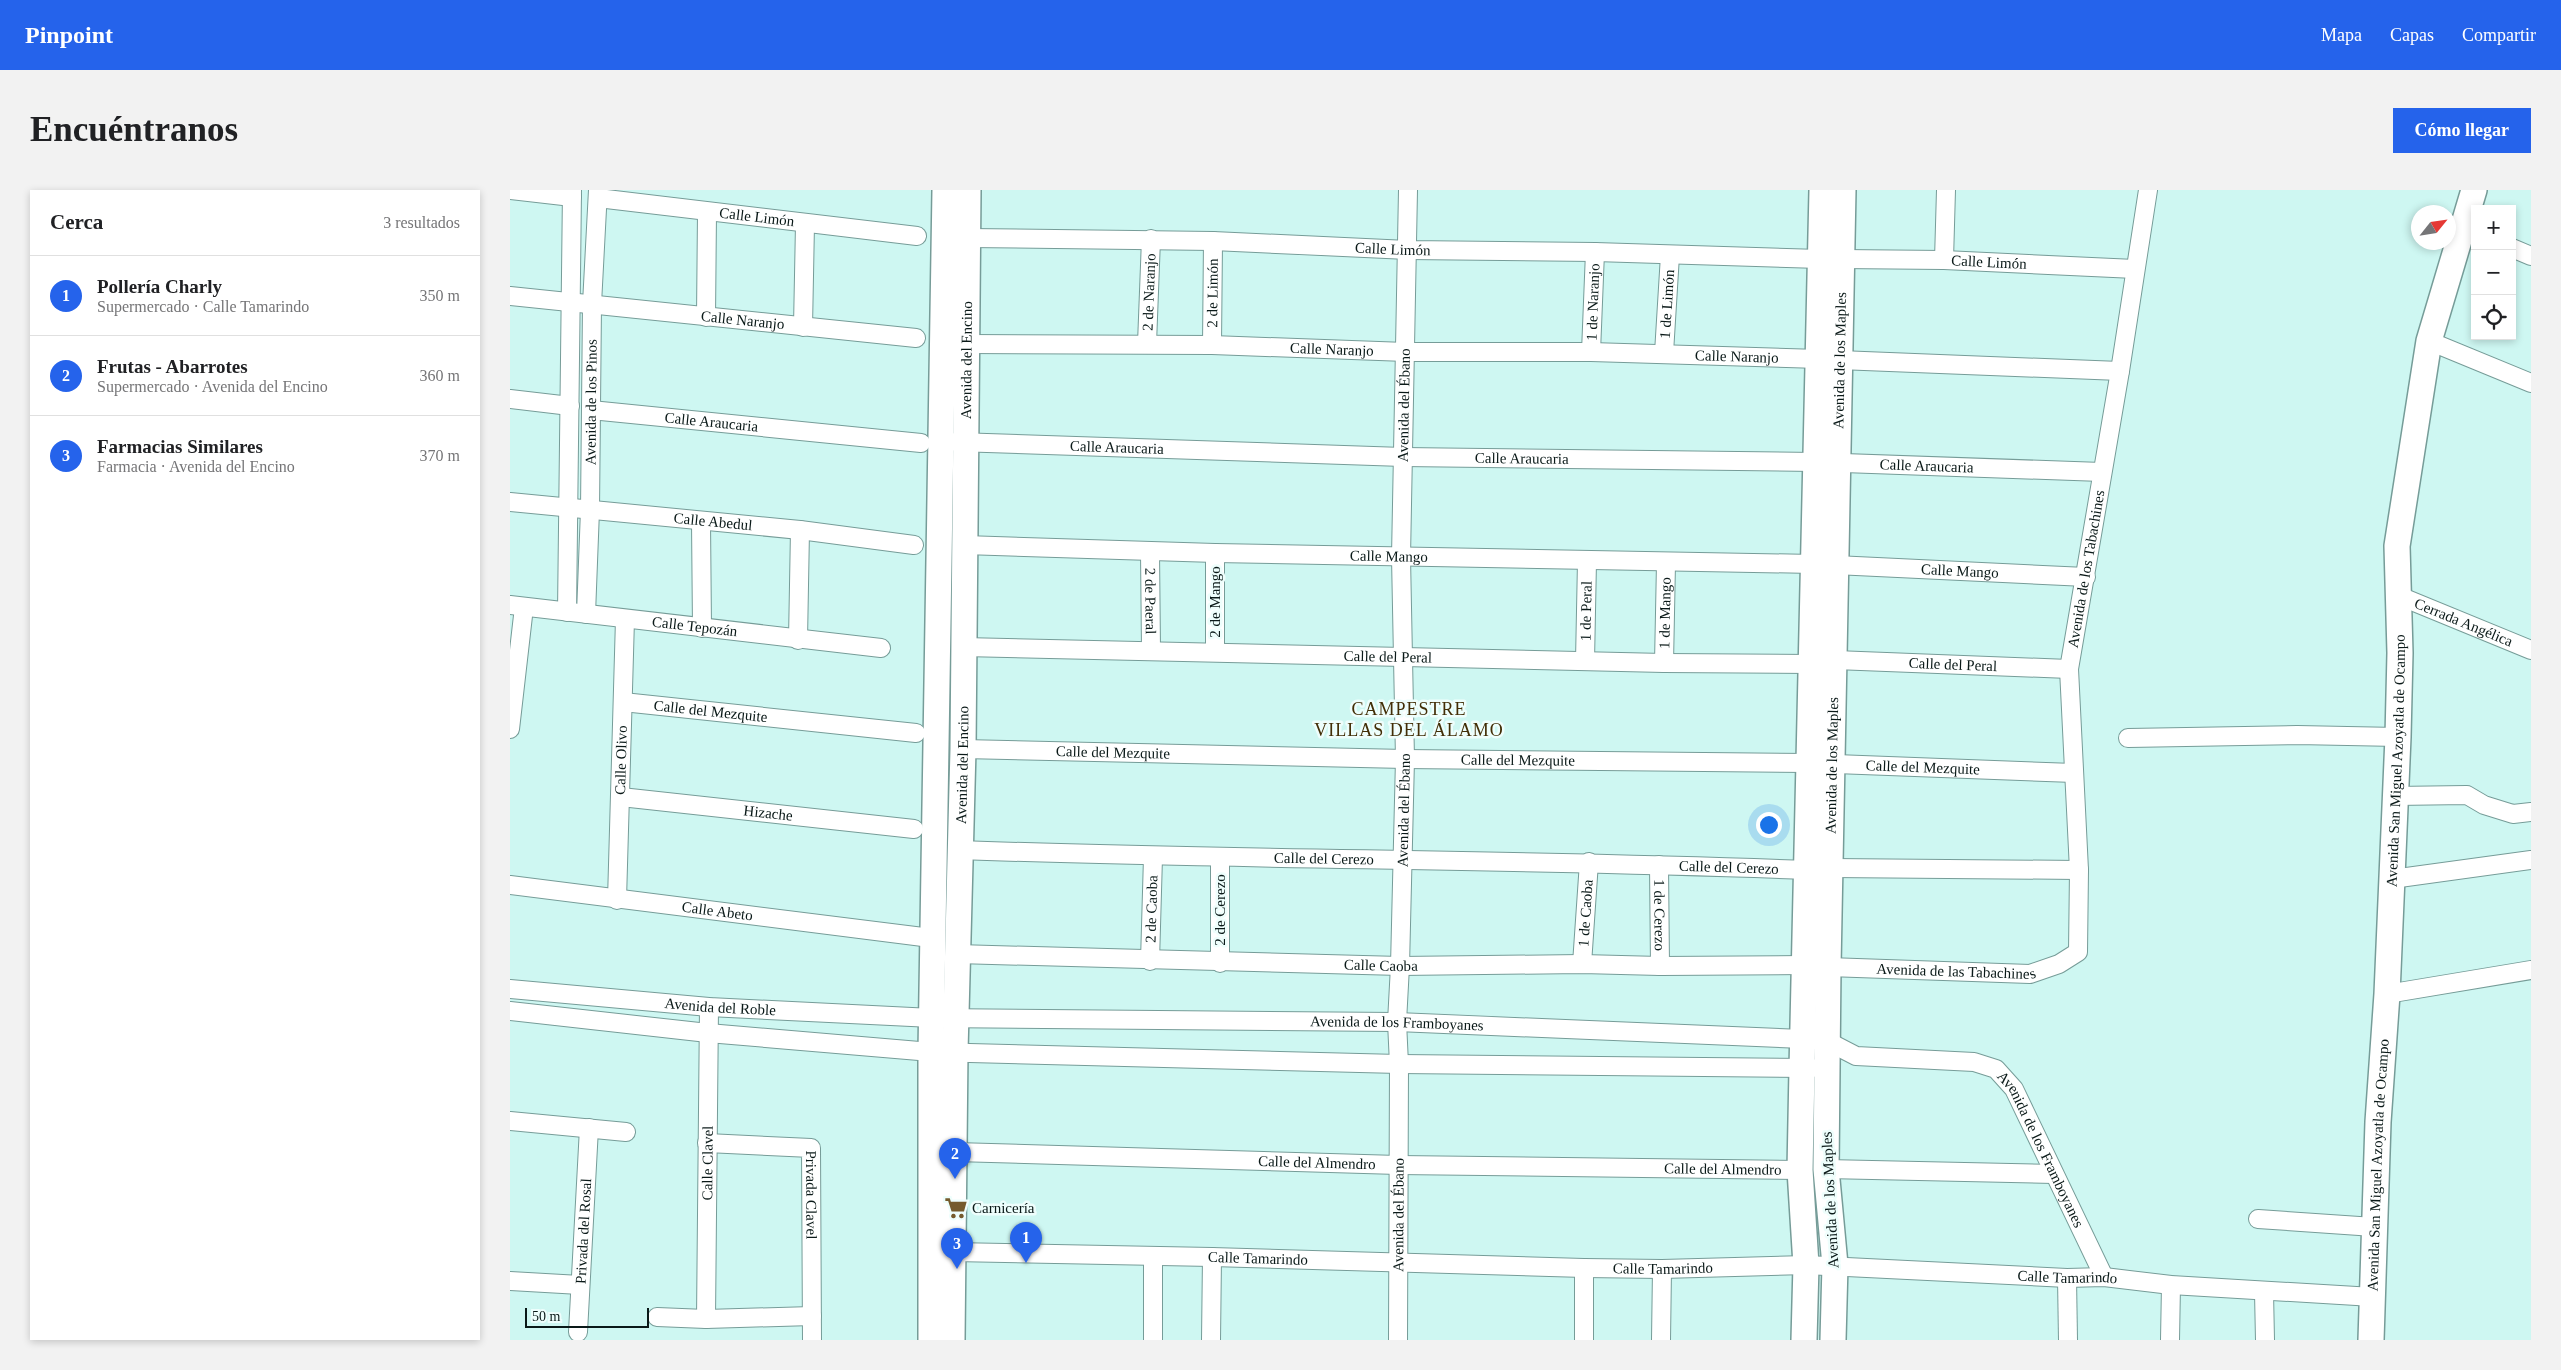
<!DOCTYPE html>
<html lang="es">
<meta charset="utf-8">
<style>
body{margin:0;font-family:"Times New Roman",serif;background:#f2f2f2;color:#202124}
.controls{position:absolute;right:15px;top:15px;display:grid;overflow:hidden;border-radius:0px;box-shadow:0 2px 8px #0003}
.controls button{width:45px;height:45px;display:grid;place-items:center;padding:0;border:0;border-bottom:1px solid #e0e0e0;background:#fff;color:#202124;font:25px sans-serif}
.compass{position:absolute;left:1901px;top:15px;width:45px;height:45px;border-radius:50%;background:#fff;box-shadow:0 2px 8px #0003;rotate:60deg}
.scale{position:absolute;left:15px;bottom:12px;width:124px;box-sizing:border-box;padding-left:5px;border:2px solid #0a1918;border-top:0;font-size:14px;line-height:18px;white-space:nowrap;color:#0a1918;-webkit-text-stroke:4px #eefefc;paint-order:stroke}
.you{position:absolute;left:1258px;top:634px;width:18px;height:18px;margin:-12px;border:4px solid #fff;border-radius:50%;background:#1a73e8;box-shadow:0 0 0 8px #1a73e833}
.badge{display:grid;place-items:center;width:32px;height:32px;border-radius:50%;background:#2563eb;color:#fff;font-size:16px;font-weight:700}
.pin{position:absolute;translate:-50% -41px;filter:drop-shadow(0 1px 2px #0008)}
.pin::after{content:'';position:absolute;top:26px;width:18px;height:15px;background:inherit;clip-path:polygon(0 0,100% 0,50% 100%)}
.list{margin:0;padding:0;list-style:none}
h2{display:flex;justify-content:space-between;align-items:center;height:65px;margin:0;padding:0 20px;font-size:21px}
h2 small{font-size:16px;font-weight:400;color:#757577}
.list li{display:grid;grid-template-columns:32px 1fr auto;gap:15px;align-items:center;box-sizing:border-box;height:80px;padding:0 20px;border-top:1px solid #e0e0e0}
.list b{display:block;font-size:19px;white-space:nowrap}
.list p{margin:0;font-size:16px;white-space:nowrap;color:#757577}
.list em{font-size:16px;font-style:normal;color:#757577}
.icon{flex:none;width:28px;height:28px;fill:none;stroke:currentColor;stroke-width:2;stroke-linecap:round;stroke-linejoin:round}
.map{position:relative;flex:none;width:2021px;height:1150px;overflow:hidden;border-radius:0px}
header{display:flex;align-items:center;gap:30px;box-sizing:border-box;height:70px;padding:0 25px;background:#2563eb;color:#fff}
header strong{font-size:24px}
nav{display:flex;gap:28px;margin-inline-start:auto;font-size:18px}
.intro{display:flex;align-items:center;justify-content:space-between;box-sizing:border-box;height:120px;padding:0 30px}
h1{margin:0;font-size:35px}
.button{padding:12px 22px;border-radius:0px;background:#2563eb;color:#fff;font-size:18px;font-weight:700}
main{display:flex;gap:30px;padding:0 30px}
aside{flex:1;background:#fff;border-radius:0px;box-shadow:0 2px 8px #0003}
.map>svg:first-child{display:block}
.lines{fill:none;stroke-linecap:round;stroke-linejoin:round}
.street-casing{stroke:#769c98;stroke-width:20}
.secondary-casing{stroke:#769c98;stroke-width:28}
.street{stroke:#fff;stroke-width:18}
.secondary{stroke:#fff;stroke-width:25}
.labels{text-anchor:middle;stroke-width:5;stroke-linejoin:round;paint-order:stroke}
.street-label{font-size:15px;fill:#0a1918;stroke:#eefefc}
.poi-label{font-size:15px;fill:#0a1918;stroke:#eefefc;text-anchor:start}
.quarter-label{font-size:18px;letter-spacing:1px;fill:#422e07;stroke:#eefefc}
</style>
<header>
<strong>Pinpoint</strong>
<nav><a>Mapa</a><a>Capas</a><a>Compartir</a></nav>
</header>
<div class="intro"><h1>Encuéntranos</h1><a class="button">Cómo llegar</a></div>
<main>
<aside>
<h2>Cerca<small>3 resultados</small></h2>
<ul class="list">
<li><span class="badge">1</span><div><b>Pollería Charly</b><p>Supermercado · Calle Tamarindo</p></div><em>350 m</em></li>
<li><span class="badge">2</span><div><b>Frutas - Abarrotes</b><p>Supermercado · Avenida del Encino</p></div><em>360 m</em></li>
<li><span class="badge">3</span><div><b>Farmacias Similares</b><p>Farmacia · Avenida del Encino</p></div><em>370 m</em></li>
</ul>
</aside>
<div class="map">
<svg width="2021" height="1150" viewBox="0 0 2021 1150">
<rect width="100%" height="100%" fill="#cef7f2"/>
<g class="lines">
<defs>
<g id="street">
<path d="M0,0L62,7"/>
<path id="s1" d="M88,8L407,46"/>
<path id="s2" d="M457,48L703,51L898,60L1085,62L1310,69"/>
<path d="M2002,58L2021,66"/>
<path id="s3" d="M1331,69L1434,70L1625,79"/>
<path d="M1434,70L1436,0"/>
<path id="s4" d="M0,106L406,148"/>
<path d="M196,127L197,23"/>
<path d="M293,137L295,34"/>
<path d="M1919,151L2021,193"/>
<path id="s5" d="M456,154L702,155L896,162H1081L1309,169"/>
<path id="s6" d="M637,154L641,49"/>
<path id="s7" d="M702,155L703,51"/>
<path id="s8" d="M1081,162L1085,62"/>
<path id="s9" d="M1154,163L1160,65"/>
<path d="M1329,170L1610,181"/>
<path d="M0,209L60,216"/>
<path id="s10" d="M81,220L411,253"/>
<path id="s11" d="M446,252L893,267L1305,272L1592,282"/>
<path id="s12" d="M0,312L290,340L404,355"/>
<path d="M191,332L192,438"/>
<path id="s13" d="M454,355L705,363L1303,374"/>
<path id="s14" d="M640,362L641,460"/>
<path d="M705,363V462"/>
<path id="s15" d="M1325,375L1576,387"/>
<path id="s16" d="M1887,405L2021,460"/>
<path id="s17" d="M0,415L371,458"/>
<path d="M57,422L62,0"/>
<path id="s18" d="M76,424L80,320L82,114L88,0"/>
<path d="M288,450L290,340"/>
<path id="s19" d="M453,457L1154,473L1302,474"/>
<path id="s20" d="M1325,470L1559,479"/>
<path id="s21" d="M1075,471L1077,371"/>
<path id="s22" d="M1154,473L1156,373"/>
<path id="s23" d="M113,512L406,543"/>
<path d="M0,539L14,417"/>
<path d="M1618,548L1787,545L1888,547"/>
<path id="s24" d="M453,559L895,569L1299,573L1564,583"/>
<path d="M1884,606L1957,605L1974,615L2003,624L2021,622"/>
<path id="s25" d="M111,607L404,639"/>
<path id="s26" d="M449,660C732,670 1015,669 1298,680"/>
<path id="s27" d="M1149,675L1150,776"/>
<path d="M1321,678L1569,680"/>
<path d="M1882,689L2021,670"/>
<path id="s28" d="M0,695L413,747"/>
<path id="s29" d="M107,710L115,429"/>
<path id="s30" d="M447,764L890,776L1072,774L1150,776L1294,775"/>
<path id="s31" d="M640,771L643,667"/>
<path d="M710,773V668"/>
<path id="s32" d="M1072,774L1079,672"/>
<path id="s33" d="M1318,777L1520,784L1549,774L1568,762L1569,680L1559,479L1610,181L1638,0"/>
<path id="s34" d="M0,799L199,817L422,828L887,832L1293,849L1317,851L1346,866L1464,872L1486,879L1504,899L1594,1087"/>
<path d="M1877,804L2021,780"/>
<path d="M0,821L198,843L421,862L889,874L1302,878"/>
<path d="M0,931L116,942"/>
<path id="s35" d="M197,953L301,958L302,1150"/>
<path id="s36" d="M445,962L888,975L1290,980"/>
<path d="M1316,979L1544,984"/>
<path d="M1748,1029L1864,1037"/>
<path id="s37" d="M443,1062L702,1067L1074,1078L1152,1079L1296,1075L1557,1088L1594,1087L1661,1095L1863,1107"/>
<path d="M1074,1078V1150"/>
<path d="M1557,1088L1558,1150"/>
<path d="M0,1091L70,1095"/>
<path d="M1754,1102L1755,1150"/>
<path d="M147,1127L196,1129L302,1126"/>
<path id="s38" d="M196,1129L199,817"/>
<path id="s39" d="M68,1142L79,938"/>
<path d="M643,1150V1067"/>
<path d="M701,1150L702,1067"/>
<path id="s40" d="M888,1150L889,874L887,832L890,776L895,569L891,367L898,0"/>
<path d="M1151,1150L1152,1079"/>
<path d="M1660,1150L1661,1095"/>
</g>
<g id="secondary">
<path d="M421,1150V862L435,0"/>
<path id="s41" d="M442,1150L445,861L453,559L458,0"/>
<path d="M1294,1150L1296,1075L1290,980L1292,879L1312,0"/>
<path id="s42" d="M1323,1150L1325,1075L1316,979L1318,777L1333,0"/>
<path id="s43" d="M1861,1150L1868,932L1877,804L1888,547L1890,463L1887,356L1919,151L1964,0"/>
</g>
</defs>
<use href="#street" class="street-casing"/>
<use href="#secondary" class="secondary-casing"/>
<use href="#street" class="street"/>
<use href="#secondary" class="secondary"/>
</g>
<defs>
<symbol id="supermarket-bare" viewBox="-9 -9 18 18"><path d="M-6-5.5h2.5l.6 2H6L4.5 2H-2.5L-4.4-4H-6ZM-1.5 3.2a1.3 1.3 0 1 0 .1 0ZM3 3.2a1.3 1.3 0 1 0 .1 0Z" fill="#755b2d" stroke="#eefefc" stroke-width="2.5" paint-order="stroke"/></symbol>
</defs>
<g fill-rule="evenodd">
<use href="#supermarket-bare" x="430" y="1002" width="32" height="32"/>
</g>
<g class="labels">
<g class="street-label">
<text dy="5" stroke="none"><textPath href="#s1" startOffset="160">Calle Limón</textPath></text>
<text dy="5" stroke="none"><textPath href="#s2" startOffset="426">Calle Limón</textPath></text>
<text dy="5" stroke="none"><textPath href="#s3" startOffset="148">Calle Limón</textPath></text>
<text dy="5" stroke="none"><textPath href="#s6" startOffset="52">2 de Naranjo</textPath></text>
<text dy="5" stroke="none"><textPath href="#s7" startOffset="52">2 de Limón</textPath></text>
<text dy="5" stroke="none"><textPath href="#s8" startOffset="50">1 de Naranjo</textPath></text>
<text dy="5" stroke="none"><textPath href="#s9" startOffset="49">1 de Limón</textPath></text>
<text dy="5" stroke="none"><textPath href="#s4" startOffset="234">Calle Naranjo</textPath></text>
<text dy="5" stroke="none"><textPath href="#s5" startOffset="366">Calle Naranjo</textPath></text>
<text dy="5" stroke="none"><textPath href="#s5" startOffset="771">Calle Naranjo</textPath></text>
<text dy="5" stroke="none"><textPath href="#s41" startOffset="980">Avenida del Encino</textPath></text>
<text dy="5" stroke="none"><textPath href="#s42" startOffset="980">Avenida de los Maples</textPath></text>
<text dy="5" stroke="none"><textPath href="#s18" startOffset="212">Avenida de los Pinos</textPath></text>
<text dy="5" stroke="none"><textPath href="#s40" startOffset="935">Avenida del Ébano</textPath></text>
<text dy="5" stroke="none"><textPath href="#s10" startOffset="121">Calle Araucaria</textPath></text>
<text dy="5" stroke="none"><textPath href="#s11" startOffset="161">Calle Araucaria</textPath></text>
<text dy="5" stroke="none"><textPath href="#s11" startOffset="566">Calle Araucaria</textPath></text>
<text dy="5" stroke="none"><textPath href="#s11" startOffset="971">Calle Araucaria</textPath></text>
<text dy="5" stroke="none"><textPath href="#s12" startOffset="204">Calle Abedul</textPath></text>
<text dy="5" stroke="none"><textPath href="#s13" startOffset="425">Calle Mango</textPath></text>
<text dy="5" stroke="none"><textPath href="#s33" startOffset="640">Avenida de los Tabachines</textPath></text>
<text dy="5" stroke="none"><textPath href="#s15" startOffset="125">Calle Mango</textPath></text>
<text dy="5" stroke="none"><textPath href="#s14" startOffset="49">2 de Paeral</textPath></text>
<text transform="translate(705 412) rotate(-90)" y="5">2 de Mango</text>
<text dy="5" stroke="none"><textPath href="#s21" startOffset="50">1 de Peral</textPath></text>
<text dy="5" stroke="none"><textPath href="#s22" startOffset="50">1 de Mango</textPath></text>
<text dy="5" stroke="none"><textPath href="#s16" startOffset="72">Cerrada Angélica</textPath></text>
<text dy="5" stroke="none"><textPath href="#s17" startOffset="186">Calle Tepozán</textPath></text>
<text dy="5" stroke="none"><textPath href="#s19" startOffset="425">Calle del Peral</textPath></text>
<text dy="5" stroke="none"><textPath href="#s20" startOffset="118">Calle del Peral</textPath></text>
<text dy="5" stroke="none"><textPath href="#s23" startOffset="88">Calle del Mezquite</textPath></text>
<text dy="5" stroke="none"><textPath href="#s24" startOffset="150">Calle del Mezquite</textPath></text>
<text dy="5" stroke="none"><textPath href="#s29" startOffset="140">Calle Olivo</textPath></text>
<text dy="5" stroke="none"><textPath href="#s24" startOffset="555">Calle del Mezquite</textPath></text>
<text dy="5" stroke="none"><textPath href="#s43" startOffset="580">Avenida San Miguel Azoyatla de Ocampo</textPath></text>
<text dy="5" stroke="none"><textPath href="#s41" startOffset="575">Avenida del Encino</textPath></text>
<text dy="5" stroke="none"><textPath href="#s42" startOffset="575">Avenida de los Maples</textPath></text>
<text dy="5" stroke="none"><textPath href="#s24" startOffset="960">Calle del Mezquite</textPath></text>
<text dy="5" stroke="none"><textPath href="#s40" startOffset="530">Avenida del Ébano</textPath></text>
<text dy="5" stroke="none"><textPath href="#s25" startOffset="148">Hizache</textPath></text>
<text dy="5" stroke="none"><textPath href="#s26" startOffset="365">Calle del Cerezo</textPath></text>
<text dy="5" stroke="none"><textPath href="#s26" startOffset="770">Calle del Cerezo</textPath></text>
<text dy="5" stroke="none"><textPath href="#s31" startOffset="52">2 de Caoba</textPath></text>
<text transform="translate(710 720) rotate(-90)" y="5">2 de Cerezo</text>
<text dy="5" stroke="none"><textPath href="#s28" startOffset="209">Calle Abeto</textPath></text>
<text dy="5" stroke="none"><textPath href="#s32" startOffset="51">1 de Caoba</textPath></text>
<text dy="5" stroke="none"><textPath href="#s27" startOffset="50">1 de Cerezo</textPath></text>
<text dy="5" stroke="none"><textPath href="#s30" startOffset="424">Calle Caoba</textPath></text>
<text dy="5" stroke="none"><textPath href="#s33" startOffset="128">Avenida de las Tabachines</textPath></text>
<text dy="5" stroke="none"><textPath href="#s34" startOffset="211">Avenida del Roble</textPath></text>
<text dy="5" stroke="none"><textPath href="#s34" startOffset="888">Avenida de los Framboyanes</textPath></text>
<text dy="5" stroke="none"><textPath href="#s34" startOffset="1585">Avenida de los Framboyanes</textPath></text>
<text dy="5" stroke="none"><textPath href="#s38" startOffset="156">Calle Clavel</textPath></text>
<text dy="5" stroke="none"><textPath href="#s36" startOffset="362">Calle del Almendro</textPath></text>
<text dy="5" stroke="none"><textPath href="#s43" startOffset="175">Avenida San Miguel Azoyatla de Ocampo</textPath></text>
<text dy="5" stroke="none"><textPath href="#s36" startOffset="768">Calle del Almendro</textPath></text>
<text dy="5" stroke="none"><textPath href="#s35" startOffset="151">Privada Clavel</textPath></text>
<text transform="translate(1320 1010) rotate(-93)" y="5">Avenida de los Maples</text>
<text dy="5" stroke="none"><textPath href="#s40" startOffset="125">Avenida del Ébano</textPath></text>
<text dy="5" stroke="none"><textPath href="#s39" startOffset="101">Privada del Rosal</textPath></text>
<text dy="5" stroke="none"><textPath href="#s37" startOffset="305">Calle Tamarindo</textPath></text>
<text dy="5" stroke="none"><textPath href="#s37" startOffset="710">Calle Tamarindo</textPath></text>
<text dy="5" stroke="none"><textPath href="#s37" startOffset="1115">Calle Tamarindo</textPath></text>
</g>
<g class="poi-label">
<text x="462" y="1023">Carnicería</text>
</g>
<g class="quarter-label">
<text x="899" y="525">CAMPESTRE<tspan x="899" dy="21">VILLAS DEL ÁLAMO</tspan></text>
</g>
</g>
</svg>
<div class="controls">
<button>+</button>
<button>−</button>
<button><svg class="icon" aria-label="locate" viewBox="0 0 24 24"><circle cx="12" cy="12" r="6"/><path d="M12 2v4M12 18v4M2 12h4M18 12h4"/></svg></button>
</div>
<svg class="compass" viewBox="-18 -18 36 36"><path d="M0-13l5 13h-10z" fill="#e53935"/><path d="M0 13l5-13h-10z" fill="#757577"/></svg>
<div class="scale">50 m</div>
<div class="you"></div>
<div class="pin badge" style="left:516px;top:1073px">1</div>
<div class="pin badge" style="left:445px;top:989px">2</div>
<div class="pin badge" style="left:447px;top:1079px">3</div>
</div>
</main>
